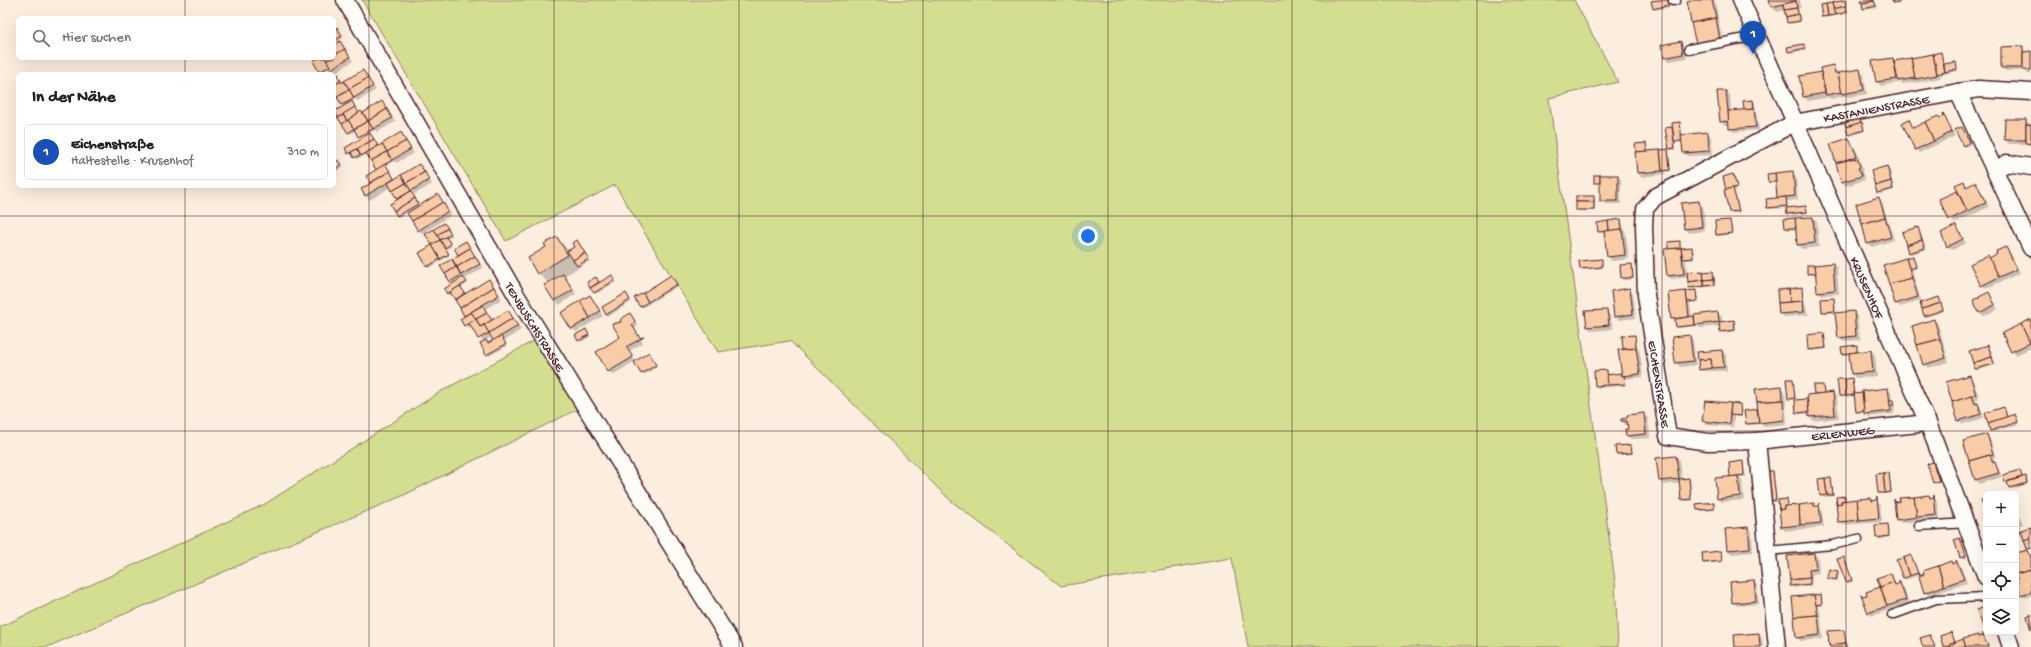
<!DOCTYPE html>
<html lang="de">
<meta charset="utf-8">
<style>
body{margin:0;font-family:"Gochi Hand",sans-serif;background:#f6f6f6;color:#222}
.controls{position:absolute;right:12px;bottom:12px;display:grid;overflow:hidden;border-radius:6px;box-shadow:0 4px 16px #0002}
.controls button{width:36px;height:36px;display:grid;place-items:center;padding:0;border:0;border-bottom:1px solid #e0e0e0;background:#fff;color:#222;font:20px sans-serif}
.you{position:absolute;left:1088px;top:236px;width:14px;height:14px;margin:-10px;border:3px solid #fff;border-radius:50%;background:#1a73e8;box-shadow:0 0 0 6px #1a73e833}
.badge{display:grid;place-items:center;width:26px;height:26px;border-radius:50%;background:#b45309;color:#fff;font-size:13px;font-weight:700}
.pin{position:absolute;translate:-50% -33px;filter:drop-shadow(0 1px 2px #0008)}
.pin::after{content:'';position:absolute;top:21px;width:14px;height:12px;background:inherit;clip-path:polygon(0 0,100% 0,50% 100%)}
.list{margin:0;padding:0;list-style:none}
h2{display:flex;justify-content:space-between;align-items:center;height:52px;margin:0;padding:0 16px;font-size:17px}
h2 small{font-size:13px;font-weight:400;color:#767676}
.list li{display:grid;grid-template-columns:26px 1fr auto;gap:12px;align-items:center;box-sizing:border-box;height:56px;margin:0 8px 8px;padding:0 8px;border:1px solid #e0e0e0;border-radius:6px}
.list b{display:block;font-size:15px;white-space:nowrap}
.list p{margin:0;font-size:13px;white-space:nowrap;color:#767676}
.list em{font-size:13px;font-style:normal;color:#767676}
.icon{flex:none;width:22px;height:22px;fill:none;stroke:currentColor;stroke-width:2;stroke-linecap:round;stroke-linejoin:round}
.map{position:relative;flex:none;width:2031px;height:647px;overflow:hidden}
.search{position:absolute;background:#fff;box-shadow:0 4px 16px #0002;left:16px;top:16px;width:320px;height:44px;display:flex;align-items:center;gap:10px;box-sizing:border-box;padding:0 14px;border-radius:6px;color:#767676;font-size:15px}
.panel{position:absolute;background:#fff;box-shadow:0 4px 16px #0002;left:16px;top:72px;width:320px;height:116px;border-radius:6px}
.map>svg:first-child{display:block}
.green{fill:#d3de91;stroke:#8e7e5e}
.shadow{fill:#0003;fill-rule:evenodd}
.building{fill:#f9cca8;stroke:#4a1f2b}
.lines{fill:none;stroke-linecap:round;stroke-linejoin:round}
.lane-casing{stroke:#4a1f2b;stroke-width:11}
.street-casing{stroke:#4a1f2b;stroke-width:19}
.lane{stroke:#fdfcf7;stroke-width:8}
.street{stroke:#fdfcf7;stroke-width:16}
.grid{fill:none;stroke:#4a1f2b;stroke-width:1;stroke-opacity:0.55}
.labels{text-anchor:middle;stroke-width:3;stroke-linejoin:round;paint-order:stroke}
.street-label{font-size:13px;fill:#4a1f2b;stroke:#fdfcf7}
</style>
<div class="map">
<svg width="2031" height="647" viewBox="0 0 2031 647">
<rect width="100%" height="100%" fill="#fceedf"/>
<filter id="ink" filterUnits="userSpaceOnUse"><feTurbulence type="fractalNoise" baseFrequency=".025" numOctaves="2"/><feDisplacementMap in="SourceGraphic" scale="8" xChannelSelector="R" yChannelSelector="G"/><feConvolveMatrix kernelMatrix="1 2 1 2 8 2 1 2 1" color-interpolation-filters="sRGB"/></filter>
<g filter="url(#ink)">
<g class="green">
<path d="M362,0H468L470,2L473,0H1574L1618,82L1549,98L1615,581L1618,647H1248L1232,558L1061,586L950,500L790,341L718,352L615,185L506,241Z"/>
<path d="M539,338L582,407L402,496L47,647H0V627L265,504L440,392Z"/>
</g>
<g class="shadow">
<path d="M1652,0H1669L1670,7L1655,10Z"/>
<path d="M1696,0L1715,1L1723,43L1701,48Z"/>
<path d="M1770,0H1800L1801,7L1798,8L1801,22L1790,24L1785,10L1777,12L1771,6Z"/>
<path d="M1862,0H1875L1877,8L1865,10Z"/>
<path d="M1844,1L1848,14L1825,18L1823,16L1821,6Z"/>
<path d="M337,28L343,38L335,43L334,32Z"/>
<path d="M340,42L353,61L336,72L331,67L322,73L320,58H334V46Z"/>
<path d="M1680,42L1684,46L1687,58L1669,61L1665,58Z"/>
<path d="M1804,45L1806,50L1791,53L1789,51Z"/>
<path d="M2022,47L2026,53H2031V74H2028L2025,71H2006L2002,67Z"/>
<path d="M1941,53L1945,65L1955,63L1958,71L1940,75V78L1920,82L1902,84L1901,82L1881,86L1877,82L1893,59L1896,62Z"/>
<path d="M1833,67L1838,74L1859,70L1863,74L1867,94L1847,97L1845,96L1830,99L1829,97L1808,101L1804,97L1822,73Z"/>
<path d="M363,71L376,90L358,101L356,99L351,102L359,114L361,113L364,115L385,106L395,122L377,132L375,130L369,133L378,147L401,134L414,153L396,163L394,161L386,166L395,179L419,165L432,184L415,194L409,189L420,207L438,195L451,215L422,234L408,212L400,217L398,216L391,204L399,199L391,187L370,200L366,196L362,189L372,184L367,176L378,170L368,154L357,159L353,154L351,155L349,153L362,139L355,131L350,134L348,132L336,112L345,106L339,98L336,99L334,97V78L342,84Z"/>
<path d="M1726,92L1730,95L1731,112L1745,111L1753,101L1755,103L1759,130L1734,132L1730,129V125H1724L1721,121Z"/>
<path d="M1859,117L1865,131L1851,136L1849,134Z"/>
<path d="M1944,117L1955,136L1919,153L1916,149L1908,120L1914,128Z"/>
<path d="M2026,120L2031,126V147L2028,144H2009L2005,140Z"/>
<path d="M1679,123L1682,136L1707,133L1711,137L1713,155L1688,156L1684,153L1683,142L1675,143L1676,150H1671L1667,129L1673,128Z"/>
<path d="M1962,128L1971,144L1965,147L1963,145Z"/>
<path d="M1849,139L1858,153L1860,159L1858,160L1861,164L1863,171H1861L1865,180L1846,186L1842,182L1831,145Z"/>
<path d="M1646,144L1648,152L1667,150L1669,152L1671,171L1665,172L1666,174L1641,177L1638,173L1636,153Z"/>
<path d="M340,163L343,167L335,172L334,164Z"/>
<path d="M1887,167L1890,171L1894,190L1880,194L1872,172Z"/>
<path d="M1792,172L1796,176L1798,200L1787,201L1788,209L1805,207L1808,213L1790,215L1787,208L1770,209L1768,208L1778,199L1777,183L1769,182Z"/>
<path d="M1733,175L1738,189L1734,190L1740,212L1732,213L1727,191Z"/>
<path d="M1617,176L1621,180V204H1605L1601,200V184L1595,183Z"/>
<path d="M1963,182L1968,187L1976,183L1979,187L1989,207L1954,223L1950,219L1941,200L1959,191Z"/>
<path d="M1594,197L1595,198V211H1578L1577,209Z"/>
<path d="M1879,198L1882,202L1894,240L1872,247L1868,243Z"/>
<path d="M1699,202L1703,206L1705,231L1688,233L1685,229Z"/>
<path d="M1813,218L1817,222L1819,247L1802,249L1798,245L1797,229L1788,230L1786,228Z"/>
<path d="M1621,220L1626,234L1629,259L1612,261L1608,257L1605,233L1599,232Z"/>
<path d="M1730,221L1733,234L1719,236L1717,234Z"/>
<path d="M446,225L452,236L447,239L452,246L446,249L449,256L430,268L428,266L433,246Z"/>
<path d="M1956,227L1966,243L1952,250L1948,246Z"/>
<path d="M1918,228L1926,250L1911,254L1903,233Z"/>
<path d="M557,238L569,251L575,247L578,242L590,261L564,276L576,294L559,305L546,285L549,284L538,273L547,247Z"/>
<path d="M466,242L483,268L465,279L467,284L461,288L465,294L489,280L502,299L485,309L492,321L508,311L521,330L504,341L507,346L489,356L484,343L473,327L469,329L461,319L466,316L452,294L449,295L445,289L453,284L442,266L460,255L456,248ZM492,336L495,341L488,344L485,341Z"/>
<path d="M1679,242L1682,249L1691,248L1693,249L1694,260H1686L1687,273L1713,272L1716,286L1692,289L1689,277L1671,279L1668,275L1669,250Z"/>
<path d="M2006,248L2010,252L2020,273L1985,289L1982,285Z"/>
<path d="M1913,257L1917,268L1912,270L1921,301L1900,307L1896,303Z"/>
<path d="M1602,260L1603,268L1582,270L1581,268Z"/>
<path d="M1833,264L1837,268L1839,294L1822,295L1818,291L1817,275H1810L1808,274Z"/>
<path d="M1631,265L1634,279L1624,280L1622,278Z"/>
<path d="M613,278L616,282L596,294L588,282L597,280L600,283Z"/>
<path d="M673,278L678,286L642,308L641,306Z"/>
<path d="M1629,289L1633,293L1636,318L1619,320L1615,316Z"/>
<path d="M1802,289L1808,315L1784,317L1780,313L1778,291Z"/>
<path d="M1696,291L1699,302L1690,303L1692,318L1696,319L1718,313L1722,317V323L1733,322L1735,323L1736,331L1723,333L1721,326L1700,328L1698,326L1678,328L1677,327L1676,323L1672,318Z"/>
<path d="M1988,293L1998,309L1984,316L1980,313Z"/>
<path d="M627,295L631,302L609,316L607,314Z"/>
<path d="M590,296L603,316L576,332L572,328Z"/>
<path d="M1938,298L1944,311L1926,317L1925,315Z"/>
<path d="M1834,299L1836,313H1825L1823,312Z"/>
<path d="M1606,311L1610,315L1613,329L1592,331L1588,327Z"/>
<path d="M1854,312L1857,316L1860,340L1842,341L1839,337Z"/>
<path d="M630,315L638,325L635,329L643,343L629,351L636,362L650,355L657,367L644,375L635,361L613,375L609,371L621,338L623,322Z"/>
<path d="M1934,320L1938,324L1949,362L1928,368L1924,364Z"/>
<path d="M2031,320V348L2016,355L2012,351Z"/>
<path d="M587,332L590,337L581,342L576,336Z"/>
<path d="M1824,334L1827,349L1811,351L1809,349Z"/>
<path d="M1634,336L1640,353L1643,377L1625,379L1626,386L1598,388L1595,372L1606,371L1608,376L1623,374L1626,350L1623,337Z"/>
<path d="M1690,336L1693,340L1696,365L1680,367L1676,363Z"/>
<path d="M1856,346L1858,353L1871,351L1875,355L1877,376L1856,378L1852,374L1850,354L1845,355L1843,353Z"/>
<path d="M1988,346L1991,350L1995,365L1977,371L1970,351Z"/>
<path d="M1722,351L1726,355L1727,371H1702L1700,369Z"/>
<path d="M1969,376L1973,380L1979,398L1976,400L1981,408L1984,418L1963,424L1959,420Z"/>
<path d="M1852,379L1855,395L1887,389L1891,392L1892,401L1895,403L1894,414L1869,417L1865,412L1858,413L1855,396L1842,397L1840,396Z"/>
<path d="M1792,380L1796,400H1791L1789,399Z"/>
<path d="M1814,386H1822L1825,394L1833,393L1837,397L1839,418L1814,421L1810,417V413L1799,414L1797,413L1807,400L1809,402L1815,395Z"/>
<path d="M1782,388L1785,391L1787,424L1763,426L1761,424L1748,425L1747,423L1757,410L1759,412Z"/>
<path d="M1706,402L1739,405L1742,417L1734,416L1733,427L1707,425L1703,421Z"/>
<path d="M2003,408L2008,418L2015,415L2019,424L1993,432L1991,430Z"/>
<path d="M1644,415L1648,418L1650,438L1631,439L1627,436L1629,430V424L1625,425L1622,421Z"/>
<path d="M1987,435L1990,439L1996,458H1993L2002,477L1980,484L1976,480L1965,442Z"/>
<path d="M1631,446L1633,454L1618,455L1617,453Z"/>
<path d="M1676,457L1680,460L1682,480L1688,479L1690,481L1692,501H1684L1682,500L1680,483L1664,485L1660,481Z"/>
<path d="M1743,462L1746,477H1738L1742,481L1744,500L1721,502L1718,498Z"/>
<path d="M1933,463L1940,482L1936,484L1934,482Z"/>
<path d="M2020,471L2023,478L2027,479L2028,484L2011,489L2004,476Z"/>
<path d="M1773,472L1777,502H1772L1770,501Z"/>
<path d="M1889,473L1892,493L1881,494L1879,493Z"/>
<path d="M1831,479L1834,496L1823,497L1819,480Z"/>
<path d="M1929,496L1938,502L1940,518L1901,523L1897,519L1901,502Z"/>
<path d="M1844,498L1846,501L1871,499L1876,501L1880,505L1882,522L1843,525L1839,521L1838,503Z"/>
<path d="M1787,500L1789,507L1813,504L1819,507L1822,511L1824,527L1785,531L1782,527Z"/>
<path d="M1713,503L1715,510L1699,511L1698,510Z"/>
<path d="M2016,512L2020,516L2023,524L2019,525L2021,531L2031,528V550L2027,548L2023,535L2016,538Z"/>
<path d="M1887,525L1890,537L1879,540L1876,526Z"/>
<path d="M1748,528L1752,532L1753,552L1732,554L1728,550Z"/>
<path d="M1959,539L1967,558L1963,559L1955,540Z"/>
<path d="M2028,551L2031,554V596L2025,598L2021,594L2016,577V554Z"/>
<path d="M1721,552L1723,562L1705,564L1703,562Z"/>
<path d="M1814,554L1818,558L1819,573L1812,574L1811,586L1793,588L1788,557Z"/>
<path d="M1911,556L1919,575L1905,580L1898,560Z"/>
<path d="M1843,558L1853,582L1848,583L1846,582Z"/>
<path d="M1951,562L1953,565L1957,563L1961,567L1967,583L1929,596L1925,592Z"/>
<path d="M1838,572L1839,573L1838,581L1828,578Z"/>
<path d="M1890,574L1896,585L1900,584L1904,588L1909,603L1872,616L1869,613Z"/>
<path d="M1753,581L1757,585L1759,604L1737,606L1733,602Z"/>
<path d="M1821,595L1823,606H1818L1820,610L1823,639L1800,641L1797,637Z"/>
<path d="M1984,608L1986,610V632L1978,610Z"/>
<path d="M1844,631L1847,647H1831Z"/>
<path d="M1951,633L1956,643L1977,636L1979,638L1983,636L1990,647H1946L1941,637Z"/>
<path d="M1758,634L1762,638L1763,647H1736Z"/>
</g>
<g class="building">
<path d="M1658,0H1668L1669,5L1653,9L1651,1Z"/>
<path d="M1691,0H1712L1716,18L1691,23L1687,1Z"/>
<path d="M1769,0H1796V1L1771,7Z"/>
<path d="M1845,0L1846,6L1833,9L1832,3Z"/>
<path d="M1861,0H1874V1L1862,3Z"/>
<path d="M1892,0H1899V2L1893,3Z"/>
<path d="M1796,1L1797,8L1784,10L1783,4Z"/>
<path d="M1874,1L1876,6L1863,9L1862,3Z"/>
<path d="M1832,3L1835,15L1828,16L1826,4Z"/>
<path d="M1826,4L1828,16L1822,17L1820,5Z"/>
<path d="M1846,6L1847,12L1835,15L1833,9Z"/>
<path d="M1797,8L1798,14L1786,17L1784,10Z"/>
<path d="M1798,14L1800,21L1787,23L1786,17Z"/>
<path d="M1716,18L1720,40L1696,44L1691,23Z"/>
<path d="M337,27L342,36L334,41V31Z"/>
<path d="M340,41L345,49L334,55V45Z"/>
<path d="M1681,41L1683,54L1664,58L1661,45Z"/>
<path d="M1804,44L1805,48L1788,52L1787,47Z"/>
<path d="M2023,46V68H2001V47Z"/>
<path d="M345,49L350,57L331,69L326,60L334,58V55Z"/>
<path d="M2031,51V70H2023V52Z"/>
<path d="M1941,52L1945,72L1937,74L1933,54Z"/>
<path d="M1933,54L1937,75L1915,79L1911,58Z"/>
<path d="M318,58H325L330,66L319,72L313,61Z"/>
<path d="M1893,58L1897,79L1876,82L1872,61Z"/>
<path d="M1911,58L1915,78L1898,81L1894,61Z"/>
<path d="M1956,62L1957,69L1945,72L1944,64Z"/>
<path d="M1833,65L1835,73H1838L1842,92L1826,95L1820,68Z"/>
<path d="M1860,69L1864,90L1842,94L1838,73Z"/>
<path d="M363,70L368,78L349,89L344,81Z"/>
<path d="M1821,72L1825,93L1803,97L1799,76Z"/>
<path d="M339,74L338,76L341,81L334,85V77Z"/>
<path d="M368,78L373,86L354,98L349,89Z"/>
<path d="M341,81L342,83L344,81L349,89L334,98V85Z"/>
<path d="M349,89L354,98L342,105L337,97Z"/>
<path d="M1717,91H1726L1729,121L1720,122Z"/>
<path d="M1753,100L1754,109L1744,110L1743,101Z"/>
<path d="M352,101L355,107L338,118L335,111Z"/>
<path d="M382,101L387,109L368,121L363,113Z"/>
<path d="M355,107L359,113L347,121L343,114Z"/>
<path d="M387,109L392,118L373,129L368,121Z"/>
<path d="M1754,109L1756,127L1729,129L1728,111Z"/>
<path d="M361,111L368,121L354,129L348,120Z"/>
<path d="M1943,113L1952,132L1934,141L1925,122L1938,116L1940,118L1944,116Z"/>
<path d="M343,115L347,121L342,124L338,118Z"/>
<path d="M1859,116L1861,123L1846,127L1844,121Z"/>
<path d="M1909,119L1913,128L1925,122L1934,141L1915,150L1902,123Z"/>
<path d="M2005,119H2026V140H2004Z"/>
<path d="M348,120L354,129L348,133L342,124Z"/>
<path d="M368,121L373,129L358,137L354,129Z"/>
<path d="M1680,122L1682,141H1674L1672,123Z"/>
<path d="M1862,122L1864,130L1848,135L1846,127Z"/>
<path d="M2026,124L2031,125V144L2026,143Z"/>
<path d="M1672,127L1675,148L1669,149L1665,128Z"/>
<path d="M1962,127L1970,142L1963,146L1955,130Z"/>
<path d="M401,132L406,141L387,152L382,144Z"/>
<path d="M1708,132L1709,151L1683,153L1681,135Z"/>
<path d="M370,133L374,139L348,154L345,148Z"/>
<path d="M1849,138L1857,156L1836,163L1830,144Z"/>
<path d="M374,139L378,146L361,156L357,149Z"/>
<path d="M406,141L411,149L392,160L387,152Z"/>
<path d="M1646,143L1647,151L1636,152L1635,144Z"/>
<path d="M382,144L387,152L371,161L366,153Z"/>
<path d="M357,149L360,155L354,158L351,152Z"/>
<path d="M1668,149L1670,170L1662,171L1660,150Z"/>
<path d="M1660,150L1662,171L1637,173L1635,152Z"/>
<path d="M387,152L392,160L376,170L371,161Z"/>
<path d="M1855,158L1856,160L1858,159L1860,167L1858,168L1862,176L1841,182L1836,163Z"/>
<path d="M339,160L342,165L334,170V163Z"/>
<path d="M385,164L390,171L370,183L366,176Z"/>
<path d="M419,164L425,172L406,183L401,175Z"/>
<path d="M1887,166L1891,181L1875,186L1871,171Z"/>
<path d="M390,171L394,179L365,196L361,189Z"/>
<path d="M1793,171L1795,196L1777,198L1775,173Z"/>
<path d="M425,172L429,180L411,191L406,183Z"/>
<path d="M1775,173L1776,182H1768L1767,174Z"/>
<path d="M1733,174L1737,187L1726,190L1723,177Z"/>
<path d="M401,175L406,183L392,191L388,183Z"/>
<rect x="1594" y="175" width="6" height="8"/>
<rect x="1600" y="175" width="18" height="26"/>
<path d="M1891,181L1893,189L1877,193L1875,186Z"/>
<path d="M1964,181L1966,187L1976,182L1986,203L1967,211L1955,185Z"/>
<path d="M406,183L411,191L397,199L392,191Z"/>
<path d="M1733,188L1739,211L1729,212L1724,190Z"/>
<path d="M411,191L415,198L394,211L390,204Z"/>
<path d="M1957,191L1967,211L1949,220L1939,199Z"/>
<path d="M438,194L443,202L412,221L407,213Z"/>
<rect x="1576" y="196" width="18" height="6"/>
<path d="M1786,197L1787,206L1767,208L1766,199Z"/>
<path d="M1879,197L1885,217L1862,224L1856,204Z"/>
<path d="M415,198L418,204L397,216L394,211Z"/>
<path d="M1699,201L1702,227L1684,229L1681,203Z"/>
<path d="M443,202L448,211L418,231L412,221Z"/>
<rect x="1576" y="202" width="18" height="8"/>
<path d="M1806,206L1807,212L1787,214L1786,208Z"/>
<path d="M1813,217L1815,243L1797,245L1795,218Z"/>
<path d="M1885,217L1891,237L1867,244L1862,224Z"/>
<path d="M1795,218L1796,228H1785L1784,219Z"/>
<path d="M1621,219L1622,229L1609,231L1608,221Z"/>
<path d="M1730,220L1732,233L1716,235L1715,221Z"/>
<path d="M1608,221L1609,231L1598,232L1597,223Z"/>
<path d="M444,223L448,228L437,235L434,229Z"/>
<path d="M1956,225L1963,239L1947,247L1941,233Z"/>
<path d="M1918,227L1922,240L1906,245L1902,232Z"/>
<path d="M448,228L451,234L440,240L437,235Z"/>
<path d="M434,229L440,240L432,245L425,234Z"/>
<path d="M1622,229L1625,255L1607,257L1604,231Z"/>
<path d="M446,237L451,244L445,248L440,240Z"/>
<path d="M557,237L568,255L537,274L528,258L546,247L544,244Z"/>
<path d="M440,240L449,254L440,259L432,245Z"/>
<path d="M577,240L585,253L573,260L567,251L574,247L572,243Z"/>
<path d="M1922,240L1925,248L1908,253L1906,245Z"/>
<path d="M466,241L470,248L458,255L454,248Z"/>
<path d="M1680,241V248L1668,249V242Z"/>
<path d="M432,245L440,259L427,267L419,253Z"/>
<path d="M1692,247L1693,258L1683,259L1681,248Z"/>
<path d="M2006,247L2017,269L1999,277L1989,258L1997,254L1996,251Z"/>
<path d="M470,248L475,256L457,267L452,259Z"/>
<path d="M1681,248L1684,274L1667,276L1664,249Z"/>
<path d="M585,253L589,259L577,266L573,260Z"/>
<path d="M1988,255L1999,277L1981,286L1970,264Z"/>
<path d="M475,256L480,264L461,275L457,267Z"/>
<path d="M1913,256L1916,267L1909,269L1906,258Z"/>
<path d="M1906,258L1912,278L1889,284L1883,265Z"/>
<path d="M452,259L456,267L445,274L440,266Z"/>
<path d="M1602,259V267L1580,269L1579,261Z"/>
<path d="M1833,263L1835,290L1817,292L1815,265Z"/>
<path d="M1632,264L1633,278H1621L1620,265Z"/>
<path d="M1807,265H1815L1816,273L1807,274Z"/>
<path d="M456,267L461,275L450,282L445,274Z"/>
<path d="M1703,271L1704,280L1688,282L1687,272Z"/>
<path d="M1713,271L1714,279L1704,280L1703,272Z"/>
<path d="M563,274L573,290L554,301L544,285Z"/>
<path d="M612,275L615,280L594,293L590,288Z"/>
<path d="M671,275L677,284L648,302L643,293Z"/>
<path d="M463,277L467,282L447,294L444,289Z"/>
<path d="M596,277L599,282L590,288L587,282Z"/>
<path d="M1912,278L1918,297L1895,304L1889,284Z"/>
<path d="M489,279L494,287L460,308L455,300Z"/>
<path d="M1714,279L1715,285L1704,286V280Z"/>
<path d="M1704,280V286L1689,288L1688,282Z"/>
<path d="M460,286L465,293L455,300L450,292Z"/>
<path d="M494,287L499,295L464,316L460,308Z"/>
<path d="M1802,287L1803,301L1790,302L1789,289Z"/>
<path d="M1630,288L1633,314L1614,317L1611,291Z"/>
<path d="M1789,289L1790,302L1778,303L1777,290Z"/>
<path d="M1696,290L1697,301L1687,302L1686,291Z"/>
<path d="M1686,291L1689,317L1671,319L1668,293Z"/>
<path d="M1989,292L1995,305L1979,313L1973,300Z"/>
<path d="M626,293L630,300L606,315L602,307Z"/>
<path d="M643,293L648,302L640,307L634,298Z"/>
<path d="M590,295L600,311L590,318L580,301Z"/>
<path d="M1939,297L1941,303L1922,309L1920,303Z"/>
<path d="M1834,298L1835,311L1822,312L1821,299Z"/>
<path d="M580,301L590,318L571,329L561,313Z"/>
<path d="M1803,301L1804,312L1779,314L1778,303Z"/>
<path d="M1941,303L1943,310L1924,316L1922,309Z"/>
<path d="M483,305L487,313L476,319L471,312Z"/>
<path d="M508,310L513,318L489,333L484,325Z"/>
<path d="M1607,310L1609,325L1587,327L1585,311Z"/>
<path d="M1854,311L1856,336L1838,338L1835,313Z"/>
<path d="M471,312L476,319L464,326L460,319Z"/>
<path d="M1718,312L1719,322L1695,325L1694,315Z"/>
<path d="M487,313L492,320L480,327L476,319Z"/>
<path d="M630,313L635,321L632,325L640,338L644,337L626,347L633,357L608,372L596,352L620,337L612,324L621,322L620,320Z"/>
<path d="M1694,316L1695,325L1676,327L1675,319Z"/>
<path d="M513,318L518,326L493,341L489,333Z"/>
<path d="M476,319L480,327L484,325L489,333L478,339L469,323Z"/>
<path d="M1934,319L1940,339L1917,345L1912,326Z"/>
<path d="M2031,319V342L2030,343L2021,324Z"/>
<path d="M1734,320L1735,330L1720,332L1719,322Z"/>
<path d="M2021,324L2030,343L2011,352L2002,333Z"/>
<path d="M586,329L589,335L578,341L575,335Z"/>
<path d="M1824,333L1826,348L1808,350L1807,335Z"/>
<path d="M1635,335L1636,348L1623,349L1622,336Z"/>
<path d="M1690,335L1693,361L1675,363L1672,337Z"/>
<path d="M501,336L506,344L486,355L480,343L486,340L488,343Z"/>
<path d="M1940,339L1946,358L1923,365L1917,345Z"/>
<path d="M1857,345V352L1842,354L1841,347Z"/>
<path d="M1988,345L1992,357L1973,363L1969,351Z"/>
<path d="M1636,348L1640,374L1622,376L1618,350Z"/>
<path d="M1722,350L1724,367L1712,368L1711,359L1698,360L1697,352Z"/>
<path d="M1871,350L1873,372L1851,374L1849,353Z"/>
<path d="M649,352L656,365L641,374L634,362Z"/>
<path d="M1992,357L1994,364L1975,369L1973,363Z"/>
<path d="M1711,359L1712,368L1699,370L1698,360Z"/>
<path d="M1607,370L1608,385L1595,386L1594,371Z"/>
<path d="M1621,373L1622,376L1624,375L1625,384L1608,385L1607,375Z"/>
<path d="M1970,375L1976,395L1952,402L1946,382Z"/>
<path d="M1852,378L1854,395L1846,396L1845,379Z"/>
<path d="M1786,379H1793L1795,398L1788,399Z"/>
<path d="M1837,379H1845L1846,396H1839Z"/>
<path d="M1813,385H1823L1824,394H1814Z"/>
<path d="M1782,386L1783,400L1757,402L1755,389Z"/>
<path d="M1888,388L1891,411L1864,414L1862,391Z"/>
<path d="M1833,392L1835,415L1809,417L1807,395Z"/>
<path d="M1862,393L1864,411L1856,412L1854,394Z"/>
<path d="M1972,396L1975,404L1978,403L1981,414L1958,421L1952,402Z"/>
<path d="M1807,399L1809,412L1796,413L1795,400Z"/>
<path d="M1783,400L1784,420L1759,423L1757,402Z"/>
<path d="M1889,400H1893L1894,405H1890Z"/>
<path d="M1705,401L1731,403L1729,424L1702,421Z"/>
<path d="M1731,403L1740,404L1741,416L1730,415Z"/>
<path d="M2004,407L2007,417L1988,423L1985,413Z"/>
<path d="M1757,409L1759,423L1746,424L1744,411Z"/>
<path d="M1644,413L1646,434L1626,436L1625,429H1628L1627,421H1621V419L1627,418V415Z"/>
<path d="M2015,414L2018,422L1990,431L1988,423Z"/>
<path d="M1987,434L1993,454L1969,461L1963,441Z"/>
<path d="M1631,445L1632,453L1616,454L1615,446Z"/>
<path d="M1990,455L1993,463L1995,462L1999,473L1975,480L1969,461Z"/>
<path d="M1676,456L1679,479L1659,481L1656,458Z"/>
<path d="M1743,461L1744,475L1730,477L1729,463Z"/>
<path d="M1933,462L1939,481L1933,483L1927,464Z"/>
<path d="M2020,470L2022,477L2005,482L2003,475Z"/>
<path d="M1766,471H1773L1776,500L1769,501Z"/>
<path d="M1889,472L1891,492L1885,493L1883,473Z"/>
<path d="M1883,473L1885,493H1878L1876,474Z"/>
<path d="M1738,476L1740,496L1717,499L1715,478Z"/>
<path d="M2026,476L2027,483L2009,488L2007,482Z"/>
<path d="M1689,478L1691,499L1681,500L1679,479Z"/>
<path d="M1825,478L1827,495L1820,496L1818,479Z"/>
<path d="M1825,478H1831L1833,495H1827Z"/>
<path d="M1929,495L1930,498L1934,497V495L1936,515L1917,517L1914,497Z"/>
<path d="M1845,496V500L1841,501L1842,503L1837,504L1836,497Z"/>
<path d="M1877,497L1879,518L1859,520L1857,499L1871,498L1872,501L1876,500Z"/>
<path d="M1914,497L1917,517L1896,520L1894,499L1895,502L1900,501L1899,498Z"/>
<path d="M1787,499L1788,506H1784V509L1779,510L1778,500Z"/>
<path d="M1857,499L1859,520L1838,522L1836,501L1837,504L1842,503L1841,501Z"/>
<path d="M1986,499V516L1981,500Z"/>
<path d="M1714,502V509L1697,510L1696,504Z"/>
<path d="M1814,503V506H1818L1819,503L1821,523L1800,525L1799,505Z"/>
<path d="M1799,505L1800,525L1781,527L1779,507V510L1784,509V506Z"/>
<path d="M2016,511L2019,521L2016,522Z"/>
<path d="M2016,523L2018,531H2021L2016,533Z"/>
<path d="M1888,524L1889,536L1876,538L1875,525Z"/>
<path d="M1748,527L1750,548L1727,550L1725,529Z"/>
<path d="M2031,527V538L2024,540L2021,530Z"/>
<path d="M1960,538L1966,556L1960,558L1954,540Z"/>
<path d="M2031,538V548L2027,549L2024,540Z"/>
<path d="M2028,550L2031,558V570L2016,574V553Z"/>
<path d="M1721,551L1722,561L1703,563L1702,553Z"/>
<path d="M1814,553L1816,569L1809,570L1810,578L1790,580L1787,556Z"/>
<path d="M1911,555L1918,573L1909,576L1903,558Z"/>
<path d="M1844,557L1852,580L1846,582L1837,559Z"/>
<path d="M1903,558L1909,576L1903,578L1896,560Z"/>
<path d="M1956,560L1964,579L1944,586L1938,566L1951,561L1952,564L1957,562Z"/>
<path d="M1938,566L1944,586L1924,593L1918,573L1920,576L1924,574L1923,571Z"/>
<path d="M1829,569L1838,571L1836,580L1827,578Z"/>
<path d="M2031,570V592L2020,595L2016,574Z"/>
<path d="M1891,573L1894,582L1880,587L1877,578Z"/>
<path d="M1810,578V584L1790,586V580Z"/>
<path d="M1754,580L1756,601L1732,603L1730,582Z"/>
<path d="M1899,580L1906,600L1887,606L1880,587L1894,582L1895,585L1900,583Z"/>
<path d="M1880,587L1887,606L1868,613L1861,594L1862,596L1867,595L1866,592Z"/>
<path d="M1821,594L1822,604L1815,605L1814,595Z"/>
<path d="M1814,595L1818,615L1794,617L1792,597Z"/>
<path d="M1985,607L1986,611L1985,632L1977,610Z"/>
<path d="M2031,614V630L2027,616Z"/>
<path d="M1818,615L1820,635L1796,638L1794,617Z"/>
<path d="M1844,630L1846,643L1829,645L1828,631Z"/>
<path d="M1951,632L1955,642L1949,645L1950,647L1943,646L1940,636Z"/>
<path d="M1759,633L1760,647H1735L1734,635Z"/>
<path d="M1982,633L1988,647H1966L1963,639L1978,635V637L1983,636Z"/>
<path d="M1930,635L1935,647H1923L1920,638Z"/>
<path d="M1963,639L1966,647H1950L1949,645Z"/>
<path d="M1846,643V647H1830L1829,645Z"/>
</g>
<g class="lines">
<defs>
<g id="lane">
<path d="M1673,1L1676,0"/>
<path d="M1689,49L1756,36"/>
<path d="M1919,526L1967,523"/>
<path d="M1768,551L1832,545L1858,539"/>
<path d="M1892,615L1936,599L1986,597"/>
</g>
<g id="street">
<path id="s1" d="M345,0L518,298L734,647"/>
<path id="s2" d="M1741,0L1928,423L1986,577"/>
<path d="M1958,92L1979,89L2031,92"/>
<path d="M1995,170L2007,163L2031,167"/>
<path id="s3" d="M1757,441L1928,423"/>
<path d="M2006,632L2011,647"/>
<path id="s4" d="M1777,647L1757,441L1708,442L1668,436L1646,295L1644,225L1645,209L1655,197L1794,123L1958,92L2031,248"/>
</g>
</defs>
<use href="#lane" class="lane-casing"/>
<use href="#street" class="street-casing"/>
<use href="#lane" class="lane"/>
<use href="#street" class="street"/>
</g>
</g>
<path class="grid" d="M185,0V18M369,0V647M554,0V647M739,0V647M923,0V647M1108,0V647M1292,0V647M1477,0V647M1662,0V647M1846,0V647M185,58V74M185,186V647M0,216H2031M0,431H2031"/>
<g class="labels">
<g class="street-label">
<text dy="5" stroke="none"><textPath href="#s4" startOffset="782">KASTANIENSTRASSE</textPath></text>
<text dy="5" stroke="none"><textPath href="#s2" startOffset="314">KRUSENHOF</textPath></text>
<text dy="5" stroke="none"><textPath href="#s1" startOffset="378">TENBUSCHSTRASSE</textPath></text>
<text transform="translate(1660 384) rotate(81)" y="5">EICHENSTRASSE</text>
<text dy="5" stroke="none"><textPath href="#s3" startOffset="86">ERLENWEG</textPath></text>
</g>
</g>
</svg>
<div class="controls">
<button>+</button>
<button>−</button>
<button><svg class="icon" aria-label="locate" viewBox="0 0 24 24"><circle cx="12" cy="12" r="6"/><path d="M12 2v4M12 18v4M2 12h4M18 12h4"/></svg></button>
<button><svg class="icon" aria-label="layers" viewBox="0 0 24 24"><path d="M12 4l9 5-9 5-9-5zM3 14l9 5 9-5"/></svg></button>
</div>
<div class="you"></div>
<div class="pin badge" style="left:1753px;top:54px;background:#1a4fb4">1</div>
<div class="search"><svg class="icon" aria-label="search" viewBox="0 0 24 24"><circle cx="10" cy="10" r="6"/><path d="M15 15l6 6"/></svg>Hier suchen</div>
<section class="panel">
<h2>In der Nähe<small></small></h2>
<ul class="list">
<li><span class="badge" style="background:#1a4fb4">1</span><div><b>Eichenstraße</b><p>Haltestelle · Krusenhof</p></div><em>310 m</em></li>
</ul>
</section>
</div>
